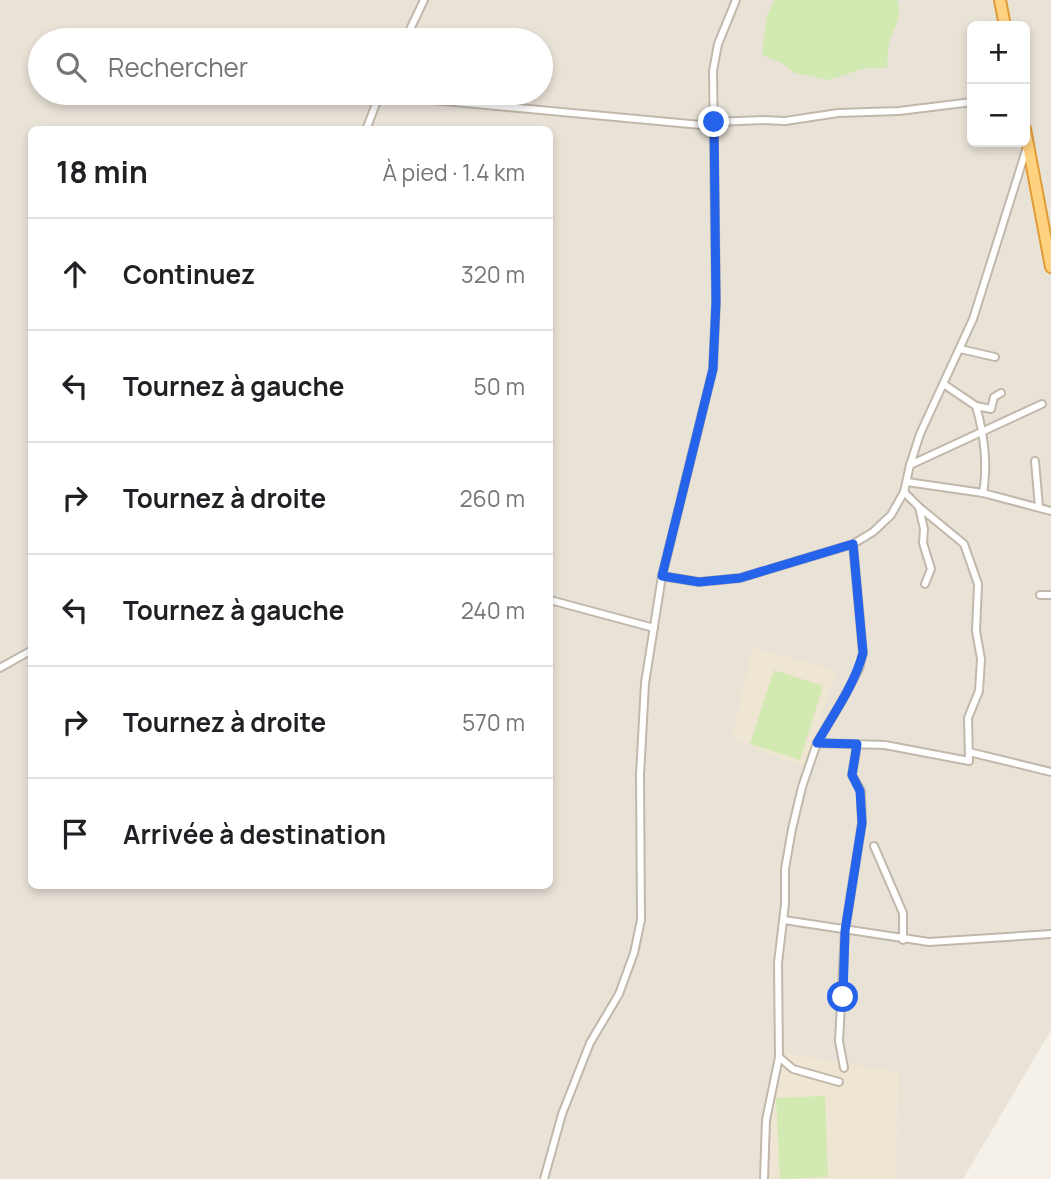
<!DOCTYPE html>
<html lang="fr">
<meta charset="utf-8">
<style>
body{margin:0;font-family:Manrope,sans-serif;background:#f6f6f6;color:#202124}
.controls{position:absolute;right:21px;top:21px;display:grid;overflow:hidden;border-radius:10px;box-shadow:0 4px 10px #0003}
.controls button{width:63px;height:63px;display:grid;place-items:center;padding:0;border:0;border-bottom:2px solid #e0e0e0;background:#fff;color:#202124;font:35px sans-serif}
.stop{position:absolute;width:21px;height:21px;margin:-16px;border:5px solid #2563eb;border-radius:50%;background:#fff}
.stop.end{background:#2563eb;border-color:#fff;box-shadow:0 2px 7px #0008}
.list{margin:0;padding:0;list-style:none}
h2{display:flex;justify-content:space-between;align-items:center;height:91px;margin:0;padding:0 28px;font-size:30px}
h2 small{font-size:23px;font-weight:400;color:#757577}
.list li{display:grid;grid-template-columns:46px 1fr auto;gap:21px;align-items:center;box-sizing:border-box;height:112px;padding:0 28px;border-top:2px solid #e0e0e0}
.list b{display:block;font-size:26px;white-space:nowrap}
.list em{font-size:23px;font-style:normal;color:#757577}
.icon{flex:none;width:38px;height:38px;fill:none;stroke:currentColor;stroke-width:2;stroke-linecap:round;stroke-linejoin:round}
.map{position:relative;flex:none;width:1051px;height:1179px;overflow:hidden}
.search{position:absolute;background:#fff;box-shadow:0 4px 10px #0003;left:28px;top:28px;width:525px;height:77px;display:flex;align-items:center;gap:18px;box-sizing:border-box;padding:0 24px;border-radius:38px;color:#757577;font-size:26px}
.panel{position:absolute;background:#fff;box-shadow:0 4px 10px #0003;left:28px;top:126px;width:525px;height:763px;border-radius:10px}
.map>svg:first-child{display:block}
.residential{fill:#e9e2d7;fill-rule:evenodd}
.education{fill:#eee5d2}
.green{fill:#d2eab1}
.lines{fill:none;stroke-linecap:round;stroke-linejoin:round}
.minor-casing{stroke:#c1b8ab;stroke-width:10}
.trunk-casing{stroke:#e29c35;stroke-width:14}
.minor{stroke:#fff;stroke-width:6}
.trunk{stroke:#ffd281;stroke-width:10}
.route{stroke:#2563eb;stroke-width:9}
</style>
<div class="map">
<svg width="1051" height="1179" viewBox="0 0 1051 1179">
<rect width="100%" height="100%" fill="#f5f1e9"/>
<path class="residential" d="M0,0H1051V1030L963,1179H0ZM972,26H1025V142H972ZM40,40H541V93H40ZM32,130H550V886H32Z"/>
<g class="education">
<path d="M752,647L837,670L805,768L732,739Z"/>
<path d="M786,1053L898,1072L897,1179H770L771,1122L774,1097Z"/>
</g>
<g class="green">
<path d="M775,0H897C904,17 893,28 889,44C887,51 888,60 887,68H865L829,80L795,73L782,63L762,55L767,15Z"/>
<path d="M774,670L823,686L800,760L750,744Z"/>
<path d="M825,1096L828,1177L780,1179L776,1098Z"/>
</g>
<g class="lines">
<defs>
<g id="minor">
<path d="M405,40L424,0"/>
<path d="M379,95L701,125L714,122L763,120L785,121L838,113L899,111L972,102"/>
<path d="M366,130L380,93"/>
<path d="M960,349L995,357"/>
<path d="M945,385L976,406L991,409L994,397L1001,393"/>
<path d="M976,406C984,434 988,464 983,493"/>
<path d="M1035,461L1039,507"/>
<path d="M910,465L1042,404"/>
<path d="M907,482L983,493L1051,511"/>
<path d="M904,492L919,507L924,529L923,543L931,569L925,584"/>
<path d="M662,576L699,582L740,578L853,544"/>
<path d="M1040,595H1051"/>
<path d="M550,600L654,628"/>
<path d="M0,668L32,650"/>
<path d="M817,743L885,745L969,761L968,718L979,691L981,659L976,631L978,584L964,544L919,507"/>
<path d="M969,752L1051,772"/>
<path d="M874,846L903,913V940"/>
<path d="M784,920L929,942L1051,934"/>
<path d="M779,1057L793,1069L839,1082"/>
<path d="M844,1068L839,1041L845,931L862,823L861,791L852,775L857,745"/>
<path d="M544,1179L562,1114L590,1043L619,994L634,953L641,920L640,775L645,683L662,576L713,369L716,302L713,71L718,44L736,0"/>
<path d="M764,1179L766,1120L779,1057L778,963L785,904V869L792,829L802,787L817,743L843,699L859,669L863,653L853,544L873,532L891,515L904,492L910,465L920,434L973,319L1027,147"/>
</g>
<g id="trunk">
<path d="M1000,0L1005,26"/>
<path d="M1025,129L1051,267"/>
</g>
</defs>
<use href="#minor" class="minor-casing"/>
<use href="#trunk" class="trunk-casing"/>
<use href="#minor" class="minor"/>
<use href="#trunk" class="trunk"/>
</g>
<g class="lines">
<path class="route" d="M714,122L716,302L713,369L662,576L699,582L740,578L853,544L863,653C854,686 834,713 817,743L857,744L852,775L860,791L862,823L845,931L843,997"/>
</g>
</svg>
<div class="controls">
<button>+</button>
<button>−</button>
</div>
<div class="stop" style="left:843px;top:997px"></div>
<div class="stop end" style="left:714px;top:122px"></div>
<div class="search"><svg class="icon" aria-label="search" viewBox="0 0 24 24"><circle cx="10" cy="10" r="6"/><path d="M15 15l6 6"/></svg>Rechercher</div>
<section class="panel">
<h2>18 min<small>À pied · 1.4 km</small></h2>
<ul class="list">
<li><svg class="icon" aria-label="ahead" viewBox="0 0 24 24"><path d="M12 20V5M6 11l6-6 6 6"/></svg><div><b>Continuez</b></div><em>320 m</em></li>
<li><svg class="icon" aria-label="left" viewBox="0 0 24 24"><path d="M17 20v-9H6M10 6l-5 5 5 5"/></svg><div><b>Tournez à gauche</b></div><em>50 m</em></li>
<li><svg class="icon" aria-label="right" viewBox="0 0 24 24"><path d="M7 20v-9h11M14 6l5 5-5 5"/></svg><div><b>Tournez à droite</b></div><em>260 m</em></li>
<li><svg class="icon" aria-label="left" viewBox="0 0 24 24"><path d="M17 20v-9H6M10 6l-5 5 5 5"/></svg><div><b>Tournez à gauche</b></div><em>240 m</em></li>
<li><svg class="icon" aria-label="right" viewBox="0 0 24 24"><path d="M7 20v-9h11M14 6l5 5-5 5"/></svg><div><b>Tournez à droite</b></div><em>570 m</em></li>
<li><svg class="icon" aria-label="arrive" viewBox="0 0 24 24"><path d="M6 21V4h12l-3 4 3 4H6"/></svg><div><b>Arrivée à destination</b></div></li>
</ul>
</section>
</div>
